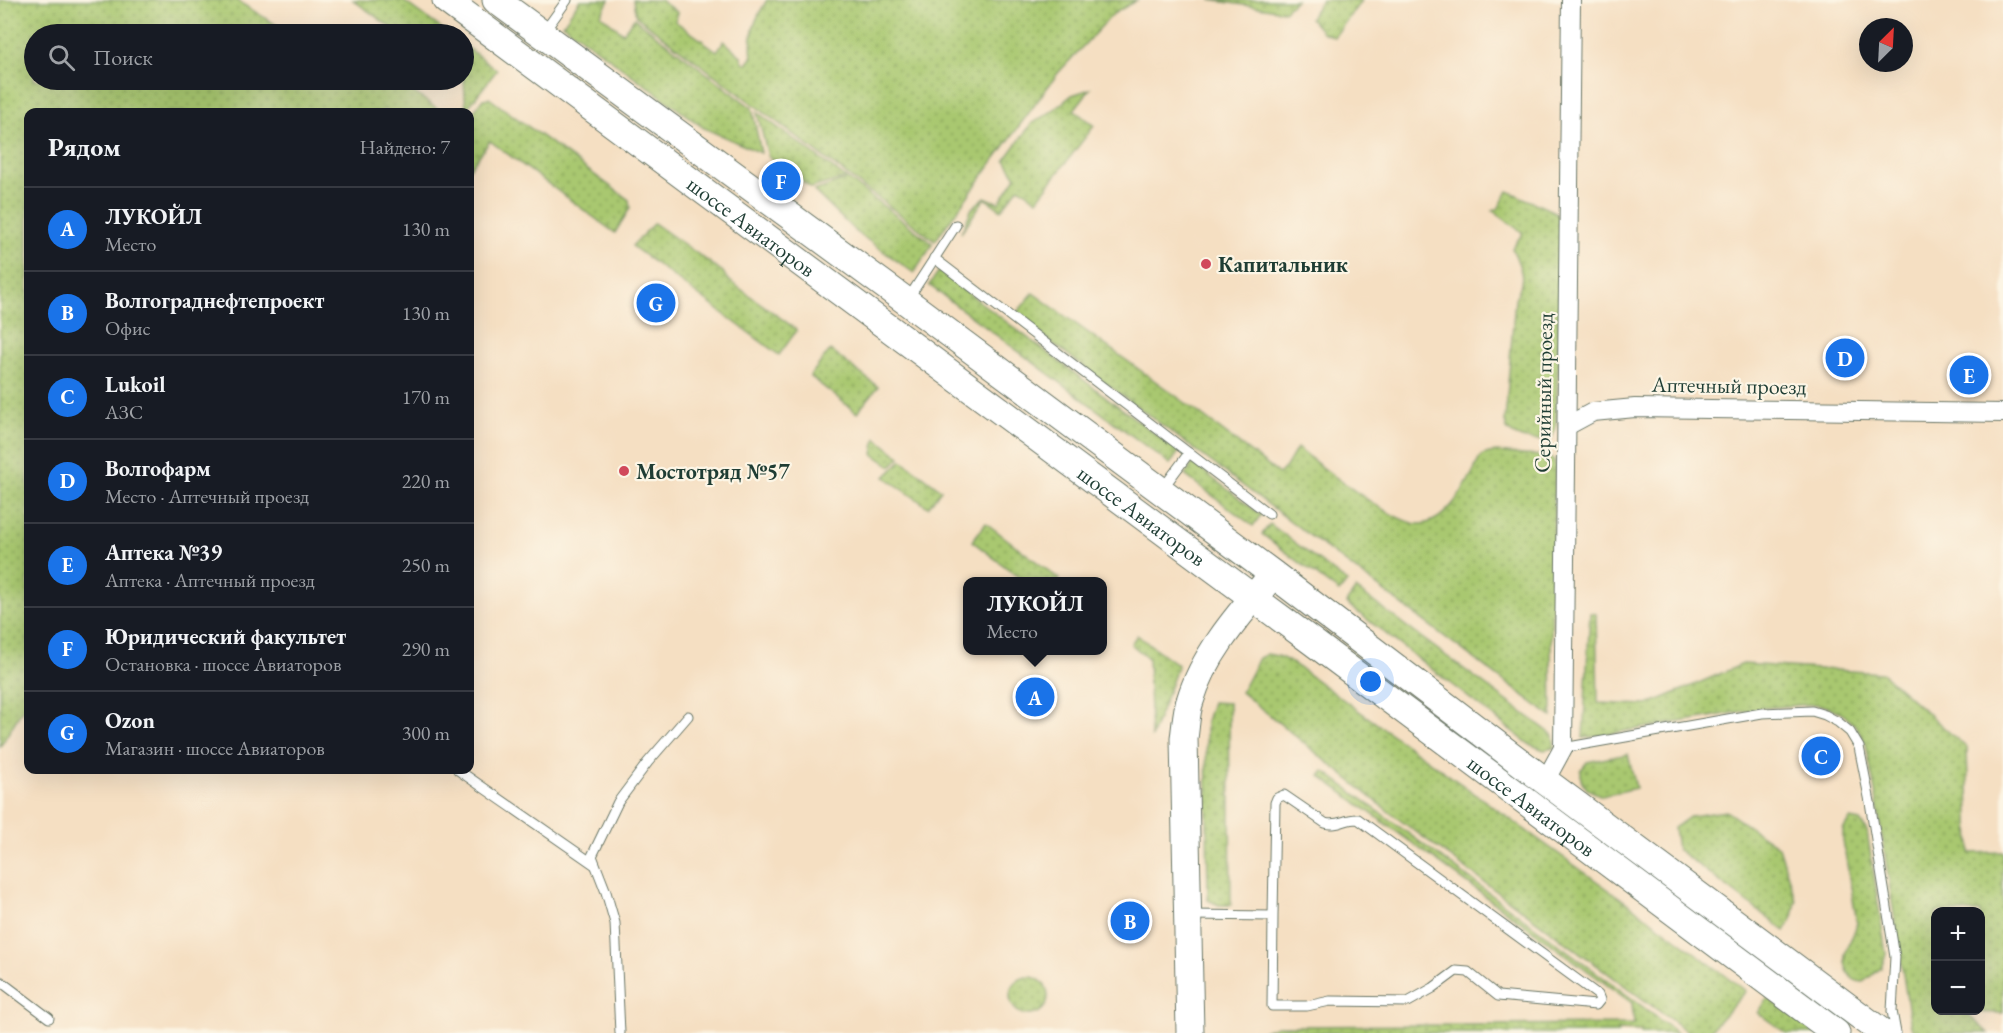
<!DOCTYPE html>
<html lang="ru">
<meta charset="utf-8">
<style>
body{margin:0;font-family:"EB Garamond",serif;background:#242831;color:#f1f3f6}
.controls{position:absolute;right:18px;bottom:18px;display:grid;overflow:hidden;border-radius:12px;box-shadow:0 6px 24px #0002}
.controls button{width:54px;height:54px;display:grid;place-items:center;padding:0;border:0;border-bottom:2px solid #363941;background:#171b24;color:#f1f3f6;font:30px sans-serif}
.compass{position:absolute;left:1859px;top:18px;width:54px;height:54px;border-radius:50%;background:#171b24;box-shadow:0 6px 24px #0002;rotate:24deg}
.you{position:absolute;left:1371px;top:682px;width:21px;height:21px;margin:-15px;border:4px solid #fff;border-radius:50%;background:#1a73e8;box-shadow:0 0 0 9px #1a73e833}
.badge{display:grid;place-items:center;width:39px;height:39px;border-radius:50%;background:#1a73e8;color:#fff;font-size:20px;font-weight:700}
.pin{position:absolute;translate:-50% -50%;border:3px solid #fff;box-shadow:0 2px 6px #0006}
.popup{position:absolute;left:963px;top:577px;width:144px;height:78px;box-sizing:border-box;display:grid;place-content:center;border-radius:12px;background:#171b24;filter:drop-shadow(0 2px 4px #0005);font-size:20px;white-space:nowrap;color:#9ea1a6}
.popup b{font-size:22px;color:#f1f3f6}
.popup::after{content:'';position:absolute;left:50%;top:100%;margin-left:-12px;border:12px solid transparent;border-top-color:#171b24}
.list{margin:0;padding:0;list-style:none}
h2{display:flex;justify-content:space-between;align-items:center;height:78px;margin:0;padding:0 24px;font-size:26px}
h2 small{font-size:20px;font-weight:400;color:#9ea1a6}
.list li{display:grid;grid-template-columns:39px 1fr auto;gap:18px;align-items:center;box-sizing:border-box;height:84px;padding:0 24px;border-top:2px solid #363941}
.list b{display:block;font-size:22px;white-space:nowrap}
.list p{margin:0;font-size:20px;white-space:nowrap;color:#9ea1a6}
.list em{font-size:20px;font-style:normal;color:#9ea1a6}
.icon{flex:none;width:33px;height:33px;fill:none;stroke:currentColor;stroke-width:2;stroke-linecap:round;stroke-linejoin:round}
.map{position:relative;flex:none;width:2003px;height:1033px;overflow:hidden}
.search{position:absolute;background:#171b24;box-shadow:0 6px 24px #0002;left:24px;top:24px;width:450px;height:66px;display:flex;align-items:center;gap:15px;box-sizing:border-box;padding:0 21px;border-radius:33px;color:#9ea1a6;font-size:22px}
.panel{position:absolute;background:#171b24;box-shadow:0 6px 24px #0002;left:24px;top:108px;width:450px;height:666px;border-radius:12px}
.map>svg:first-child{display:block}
.grass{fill:url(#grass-dots);stroke:#648252;stroke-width:1.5;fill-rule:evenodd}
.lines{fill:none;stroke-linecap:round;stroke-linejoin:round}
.lane-casing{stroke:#6a7666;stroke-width:11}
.street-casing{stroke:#6a7666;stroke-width:20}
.primary-casing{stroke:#6a7666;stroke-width:29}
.lane{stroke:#fff;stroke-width:9}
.street{stroke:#fff;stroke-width:18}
.primary{stroke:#fff;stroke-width:27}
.poi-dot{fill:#d1495b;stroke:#fcf5e5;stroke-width:2}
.labels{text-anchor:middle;stroke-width:4.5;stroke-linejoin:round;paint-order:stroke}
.street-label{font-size:22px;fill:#1f3d34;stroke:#fcf5e5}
.poi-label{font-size:22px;font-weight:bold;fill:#1f3d34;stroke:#fcf5e5;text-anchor:start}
</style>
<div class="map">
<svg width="2003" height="1033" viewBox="0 0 2003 1033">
<defs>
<pattern id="grass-dots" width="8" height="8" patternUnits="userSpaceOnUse" patternTransform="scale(1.5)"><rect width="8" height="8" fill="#a9c870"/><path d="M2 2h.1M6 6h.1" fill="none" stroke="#89a45d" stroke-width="1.8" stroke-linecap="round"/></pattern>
</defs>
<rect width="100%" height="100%" fill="#fcf5e5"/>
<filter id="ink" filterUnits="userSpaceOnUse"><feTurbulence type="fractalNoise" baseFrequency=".0167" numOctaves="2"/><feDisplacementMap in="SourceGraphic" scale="12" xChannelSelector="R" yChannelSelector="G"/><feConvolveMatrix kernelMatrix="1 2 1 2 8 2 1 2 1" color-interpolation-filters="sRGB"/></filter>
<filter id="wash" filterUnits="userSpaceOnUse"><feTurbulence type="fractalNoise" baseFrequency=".008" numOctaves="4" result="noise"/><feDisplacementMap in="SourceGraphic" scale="24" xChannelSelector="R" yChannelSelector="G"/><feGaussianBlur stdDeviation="1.35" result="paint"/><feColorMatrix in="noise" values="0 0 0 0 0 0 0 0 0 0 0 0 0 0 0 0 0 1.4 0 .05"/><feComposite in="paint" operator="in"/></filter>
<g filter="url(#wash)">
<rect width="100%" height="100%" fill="#f5dfc2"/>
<g class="grass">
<path d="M0,0H236L291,34H34V80H362L375,88L380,80H396L442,112H390L384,109L382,112H28V700L0,747Z"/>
<path d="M353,0H402L449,34H400Z"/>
<path d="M580,0H609L601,15L623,33L634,18L752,108L761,153L704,128L563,24Z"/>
<path d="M633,0H660L678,13L675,21L717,51L724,41L741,56L743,62L747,64L752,58C749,33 754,21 767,0H1137L1113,14L1058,73L935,241L636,16Z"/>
<path d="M1210,0H1296L1284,11Z"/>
<path d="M1322,0H1362L1334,37L1322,32L1310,18Z"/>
<path d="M464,45L497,70L466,110L464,81L462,80H464Z"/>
<path d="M1090,89L1074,110L1094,126L1037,200L1019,187L1001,210L985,198L961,233L972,208L985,197L999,203L1016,177L1005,160L1032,123L1051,112L1072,95Z"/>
<path d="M489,98L629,200L630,208L615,233L490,141L470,168V117L483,99Z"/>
<path d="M757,112L846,178L811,188L768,156Z"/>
<path d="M848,179L933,244L914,273L855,231L814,191Z"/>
<path d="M1508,191L1555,212L1562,222L1556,428L1552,437C1539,443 1516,440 1507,429L1505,421L1515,299C1527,276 1521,270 1512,248L1523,233L1493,211L1498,209Z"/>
<path d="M654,223L723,272L727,279L797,330L779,355L632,246Z"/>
<path d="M939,271L1179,452L1170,464L929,285Z"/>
<path d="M1033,293L1183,401L1279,474L1286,467L1297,448C1320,465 1394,525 1420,524C1445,523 1463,491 1473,472C1476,467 1478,459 1482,456C1492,449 1512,454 1523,455C1534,456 1544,454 1554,460L1555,465L1551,646L1552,717L1015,315Z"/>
<path d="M830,350L878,387L857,413L810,376Z"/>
<path d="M876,438L900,457L891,466L873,454Z"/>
<path d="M902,460L941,490L928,507L885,477Z"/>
<path d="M1193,463L1261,515L1253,526L1185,475Z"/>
<path d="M986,523L1059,579L1058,581H1024L972,541Z"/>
<path d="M1270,524L1347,582L1339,592L1262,534Z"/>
<path d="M1356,589L1553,735L1555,748L1544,750L1529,744L1346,603Z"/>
<path d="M1590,613L1596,614L1598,703L1647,705L1743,664L1882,673L1967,748L1970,853L2003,852V1013L1965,1012L1988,1033H1915L1911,1027L1877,802L1866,744L1857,727L1844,715L1829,707L1815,704L1763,708L1583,738ZM1936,912H1980V1010H1936Z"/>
<path d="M1137,635L1178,665L1151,738L1148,658L1131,644Z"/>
<path d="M1267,654C1286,656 1301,669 1316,680L1658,925L1746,991L1708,1033H1689L1393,815L1241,692L1259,658Z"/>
<path d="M1212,702L1229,703L1231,905H1219L1208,900L1206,721Z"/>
<path d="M1628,754L1636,788L1602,796L1587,789L1581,780V770L1587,762Z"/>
<path d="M1324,771L1638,1003L1677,1033H1641V1031L1618,1030V1033H1259L1277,1026L1634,1024L1632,1003L1320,776Z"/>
<path d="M1726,811L1779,847L1796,901L1793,917L1785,931L1677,849L1674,828L1691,816Z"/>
<path d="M1850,819L1860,821L1867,831L1886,954L1881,968L1863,982C1856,982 1851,979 1848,972C1838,950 1854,942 1857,922L1843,841V830Z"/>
<circle cx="1029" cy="996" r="19"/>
<path d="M1768,998L1815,1033H1786L1758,1013Z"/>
</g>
</g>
<g filter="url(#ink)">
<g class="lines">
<defs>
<g id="lane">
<path d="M544,32L567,0"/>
<path d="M934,258L1189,453L1163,488"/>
<path d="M908,299L956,225"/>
<path d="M1189,453L1269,514"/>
<path d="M1563,748L1762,713L1812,711L1825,715L1838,722L1850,732L1859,747L1870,802L1895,957L1892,1011L1896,1033"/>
<path d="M458,770L595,865"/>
<path d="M1190,915L1273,916L1275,803L1277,798L1284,795L1325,823C1338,827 1346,818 1358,819L1598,995L1600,1000L1596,1005L1498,996L1468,972L1456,971L1433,988L1408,1002L1330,1001L1307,1006H1272L1273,916"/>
<path d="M0,981L49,1018"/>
<path d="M620,1033L615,923L606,892L592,856L618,802L648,762L688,716"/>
</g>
<g id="street">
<path d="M1567,426L1593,412L1635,408L2003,413"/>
<path d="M1545,781L1563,748L1571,0"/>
</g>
<g id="primary">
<path id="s1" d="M446,0L1310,640L1836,1033"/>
<path d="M496,0L906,301L1273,574L1545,781L1883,1033"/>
<path d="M1190,1033L1184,738C1186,726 1186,712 1190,701C1203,657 1235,619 1265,584"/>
</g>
</defs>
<use href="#lane" class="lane-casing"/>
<use href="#street" class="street-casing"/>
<use href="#primary" class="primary-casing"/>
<use href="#lane" class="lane"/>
<use href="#street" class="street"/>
<use href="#primary" class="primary"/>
</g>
</g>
<g class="poi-dot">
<circle cx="1206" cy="264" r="6"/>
<circle cx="624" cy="471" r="6"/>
</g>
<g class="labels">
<g class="street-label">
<text dy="8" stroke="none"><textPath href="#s1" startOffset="380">шоссе Авиаторов</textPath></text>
<text transform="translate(1729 385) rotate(1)" y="8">Аптечный проезд</text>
<text transform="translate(1543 393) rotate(-89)" y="8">Серийный проезд</text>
<text dy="8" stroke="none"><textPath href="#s1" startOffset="866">шоссе Авиаторов</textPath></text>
<text dy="8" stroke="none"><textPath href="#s1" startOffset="1352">шоссе Авиаторов</textPath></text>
</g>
<g class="poi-label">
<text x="1218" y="272">Капитальник</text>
<text x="636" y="479">Мостотряд №57</text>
</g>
</g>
</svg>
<div class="controls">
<button>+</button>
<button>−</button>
</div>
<svg class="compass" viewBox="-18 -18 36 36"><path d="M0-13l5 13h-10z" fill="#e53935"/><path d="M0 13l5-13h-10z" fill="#9ea1a6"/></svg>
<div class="you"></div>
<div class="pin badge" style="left:1035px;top:697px">A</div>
<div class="popup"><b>ЛУКОЙЛ</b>Место</div>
<div class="pin badge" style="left:1130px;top:921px">B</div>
<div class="pin badge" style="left:1821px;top:756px">C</div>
<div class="pin badge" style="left:1845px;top:358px">D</div>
<div class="pin badge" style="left:1969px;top:375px">E</div>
<div class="pin badge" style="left:781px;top:181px">F</div>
<div class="pin badge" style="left:656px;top:303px">G</div>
<div class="search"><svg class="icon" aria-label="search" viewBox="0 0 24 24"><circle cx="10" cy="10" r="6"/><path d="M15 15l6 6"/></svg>Поиск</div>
<section class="panel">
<h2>Рядом<small>Найдено: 7</small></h2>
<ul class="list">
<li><span class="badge">A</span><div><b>ЛУКОЙЛ</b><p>Место</p></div><em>130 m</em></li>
<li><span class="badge">B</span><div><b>Волгограднефтепроект</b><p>Офис</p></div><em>130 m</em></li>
<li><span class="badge">C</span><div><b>Lukoil</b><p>АЗС</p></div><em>170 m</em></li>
<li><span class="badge">D</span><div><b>Волгофарм</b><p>Место · Аптечный проезд</p></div><em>220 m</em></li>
<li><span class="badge">E</span><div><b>Аптека №39</b><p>Аптека · Аптечный проезд</p></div><em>250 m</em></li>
<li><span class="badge">F</span><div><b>Юридический факультет</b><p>Остановка · шоссе Авиаторов</p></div><em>290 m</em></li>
<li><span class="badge">G</span><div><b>Ozon</b><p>Магазин · шоссе Авиаторов</p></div><em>300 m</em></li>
</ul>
</section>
</div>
